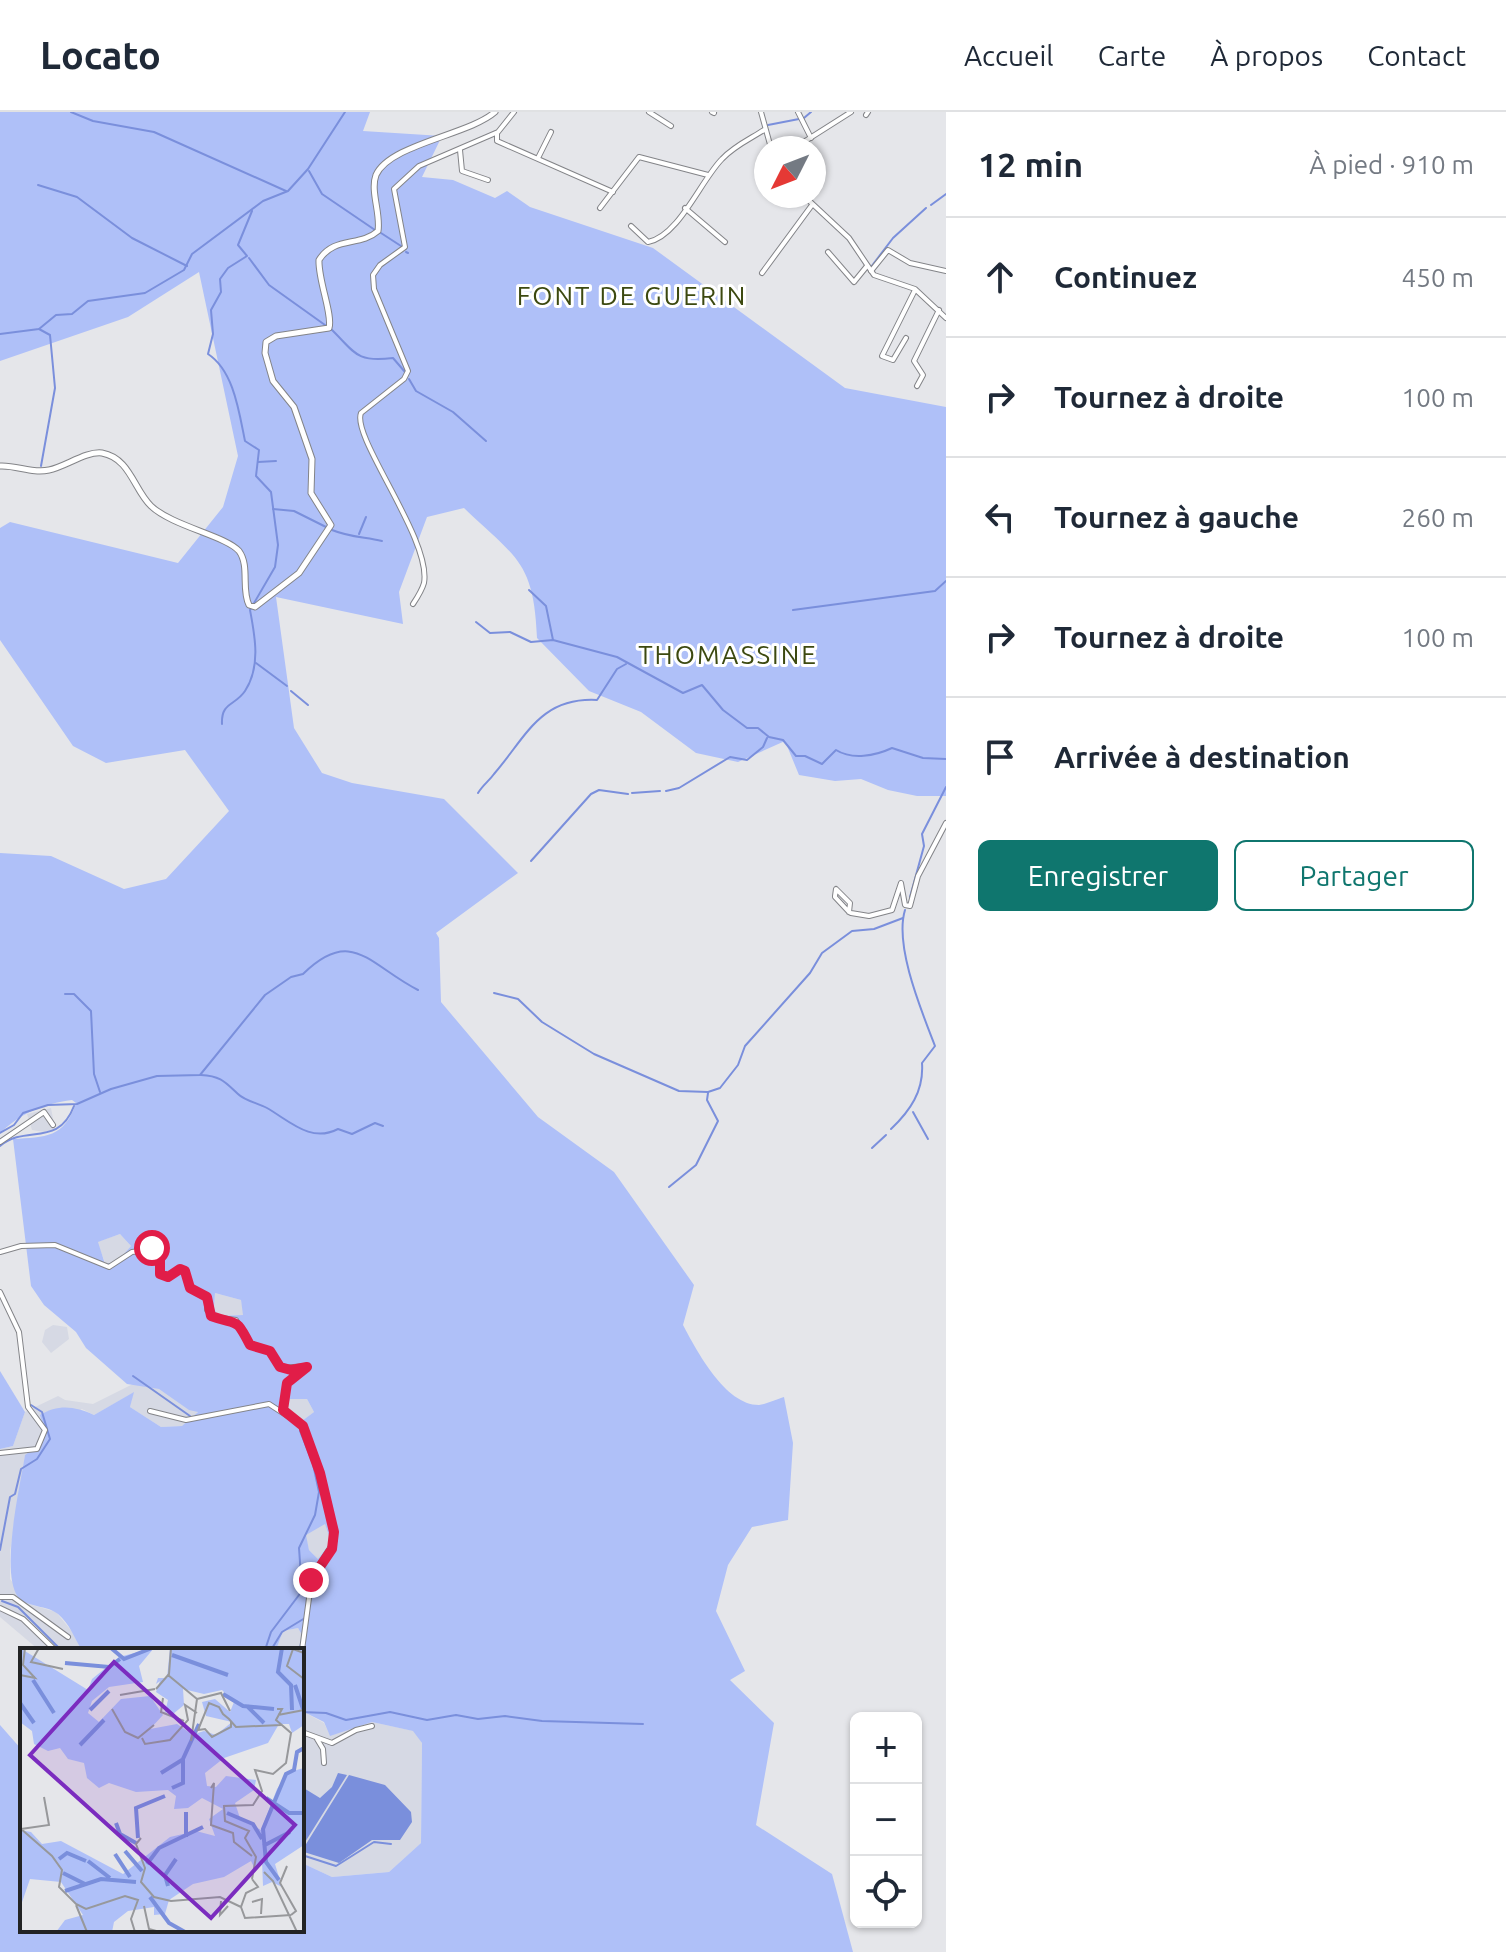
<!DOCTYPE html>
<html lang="fr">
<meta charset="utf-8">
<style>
body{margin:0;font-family:Ubuntu,sans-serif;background:#f6f6f7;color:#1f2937}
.controls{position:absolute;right:24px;bottom:24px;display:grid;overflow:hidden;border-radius:12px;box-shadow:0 2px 6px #0004}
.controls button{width:72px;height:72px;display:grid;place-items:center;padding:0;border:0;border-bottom:2px solid #e0e1e3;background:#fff;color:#1f2937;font:40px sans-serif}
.compass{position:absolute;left:754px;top:24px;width:72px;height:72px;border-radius:50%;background:#fff;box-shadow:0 2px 6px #0004;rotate:228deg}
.stop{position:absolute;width:24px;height:24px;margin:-18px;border:6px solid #e11d48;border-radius:50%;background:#fff}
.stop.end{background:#e11d48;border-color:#fff;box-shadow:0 2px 8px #0008}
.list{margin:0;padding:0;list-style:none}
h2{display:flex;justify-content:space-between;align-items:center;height:104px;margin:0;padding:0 32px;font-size:34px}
h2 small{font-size:26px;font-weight:400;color:#747a83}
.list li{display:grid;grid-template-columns:52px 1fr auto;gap:24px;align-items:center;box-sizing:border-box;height:120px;padding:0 32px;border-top:2px solid #e0e1e3}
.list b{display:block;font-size:30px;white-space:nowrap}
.list em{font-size:26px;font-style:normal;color:#747a83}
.actions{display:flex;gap:16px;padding:24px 32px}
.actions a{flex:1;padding:18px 0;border:2px solid #0f766e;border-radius:12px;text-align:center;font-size:28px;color:#0f766e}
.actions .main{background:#0f766e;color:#fff}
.icon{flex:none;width:44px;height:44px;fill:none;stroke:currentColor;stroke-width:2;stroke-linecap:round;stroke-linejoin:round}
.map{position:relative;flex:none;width:946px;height:1840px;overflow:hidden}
header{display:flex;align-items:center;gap:48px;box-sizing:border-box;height:112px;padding:0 40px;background:#fff;border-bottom:2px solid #e0e1e3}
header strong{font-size:38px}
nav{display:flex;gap:44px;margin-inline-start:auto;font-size:28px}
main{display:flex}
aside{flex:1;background:#fff}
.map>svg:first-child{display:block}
.built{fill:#d6d9e4}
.green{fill:#afc0f8;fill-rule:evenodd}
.water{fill:#7a8fdc}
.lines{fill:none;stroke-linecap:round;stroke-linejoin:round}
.stream{stroke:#7a8fdc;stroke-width:2}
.minor-casing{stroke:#838488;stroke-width:6}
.tertiary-casing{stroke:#838488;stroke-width:7}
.minor{stroke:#fff;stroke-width:4}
.tertiary{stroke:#fff;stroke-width:5}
.route{stroke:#e11d48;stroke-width:10}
.labels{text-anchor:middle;stroke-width:6;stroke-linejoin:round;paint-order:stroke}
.neighbourhood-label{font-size:26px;letter-spacing:2px;fill:#3c4910;stroke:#fff}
.inset-river{fill:none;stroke:#7a8fdc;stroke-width:4}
.inset-road{fill:none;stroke:#97989b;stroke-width:2}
.view{fill:#7b2cbf;fill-opacity:0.15;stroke:#7b2cbf;stroke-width:4}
.inset-edge{fill:none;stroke:#222324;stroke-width:4}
</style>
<header>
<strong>Locato</strong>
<nav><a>Accueil</a><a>Carte</a><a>À propos</a><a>Contact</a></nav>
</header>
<main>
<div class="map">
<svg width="946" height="1840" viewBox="0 0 946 1840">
<rect width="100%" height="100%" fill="#e5e6ea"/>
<g class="built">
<path d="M51,996L55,1017L45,1020L32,1018L27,1002Z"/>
<path d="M120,1122L131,1134L117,1150L106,1153L97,1130Z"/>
<path d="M215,1181L241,1188L244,1203L218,1204L214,1196Z"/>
<path d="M53,1213L67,1215L69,1227L51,1241L42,1230L45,1218Z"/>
<path d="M135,1271L159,1277L198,1299L191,1310L182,1314L161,1315L130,1295L133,1281L94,1303L82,1297L45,1318L39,1334L25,1344L10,1440V1467L29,1492L56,1500L74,1522L82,1538H39L0,1505V1337L13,1334L25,1300L58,1284L65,1288L93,1292Z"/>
<path d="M290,1287H307L314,1300L303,1309L285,1297Z"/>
<path d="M325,1411L331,1431L318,1447L309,1438L305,1422Z"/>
<path d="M298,1516L302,1523L298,1538H276L283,1519Z"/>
<path d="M302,1599L324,1611L330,1623L372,1610L414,1619L422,1631L421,1731L389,1760L332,1765L302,1751Z"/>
</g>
<g class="green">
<path d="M0,0H370L363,19L442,24L422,65L453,68L495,86L507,79L530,95L653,136L845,276L946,295V684H917L888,678L861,667L835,669L799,663L785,629L738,650L696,641L641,600L589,579L537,526C534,449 516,446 464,396L427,405L399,480L403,512L276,485L294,616L322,661L352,671L444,687L518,761L436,821L439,826L441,890L538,1005L614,1060L694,1173L683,1213C697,1239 725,1293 759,1293C767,1292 777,1287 784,1285L793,1331L788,1408L752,1415L728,1453L716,1499L745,1559L730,1568L774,1611L756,1713L832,1762L853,1840H0V1613L22,1638V1818H302V1751L332,1765L389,1760L421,1731L422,1631L413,1619L372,1610L330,1624L324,1610L302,1599V1538H298L302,1523L298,1516L283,1519L276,1538H82C74,1526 70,1512 58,1502C47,1493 28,1496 18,1485C0,1460 20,1375 25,1343C43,1332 47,1323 40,1303C58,1292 75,1294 94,1303L134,1280L130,1295L161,1315L182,1314L198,1300L189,1298L159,1277L127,1272L86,1236L76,1220L44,1193L31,1174L13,1027C46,1025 64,1026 76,991L72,988C42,992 23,1000 0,1021V741L51,744L124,777L166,767L229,699L185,638L106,651L73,634L0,528V416L10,410L178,451L223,395L238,344L199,160L128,205L0,249ZM120,1122L131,1134L117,1150L105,1152L98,1130ZM215,1181L241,1188L243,1203L218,1204L214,1196ZM290,1287H307L314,1300L302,1309L286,1298ZM325,1412L331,1430L318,1447L309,1438L306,1423Z"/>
<path d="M0,1259L25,1300L13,1334L0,1337Z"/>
</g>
<g class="water">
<path d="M338,1661L347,1663L302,1735V1675L320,1686L332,1675Z"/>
<path d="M349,1663L385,1673L411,1700L412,1710L400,1728H372L339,1751L304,1740L303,1737Z"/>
</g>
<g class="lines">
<g class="stream">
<path d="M71,0L93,9L154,20L286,79"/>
<path d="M804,6L811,0"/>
<path d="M768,13L799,7"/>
<path d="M309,59L322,82L375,118"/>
<path d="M38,73L77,85L132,126L187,154"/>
<path d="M931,93L946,82"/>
<path d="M381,121L401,134"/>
<path d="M406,140L408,141"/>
<path d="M249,146L269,173L325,213"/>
<path d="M871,155L893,126L926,96"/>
<path d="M330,216C355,240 355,251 393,246L405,260"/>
<path d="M39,217L50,223L55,276L41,354"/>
<path d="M0,222L39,217L56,203L72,202L88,189L145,181L184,158L192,142L263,89L288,79L308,57L345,0"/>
<path d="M409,267L416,279L453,300L486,329"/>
<path d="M258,350L276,349"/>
<path d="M273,397L294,399L326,415"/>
<path d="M332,418C349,425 364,425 382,429"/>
<path d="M359,422L366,405"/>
<path d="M529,478L546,494L553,528"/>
<path d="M793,498L935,479L946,469"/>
<path d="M476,510L490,521L510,520L531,530L553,528L617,545L683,581L702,573L723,598L747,616H758L769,625L783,628L796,644H805L822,652L836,638C852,648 875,644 892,636L923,646L946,647"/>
<path d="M256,551L287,574"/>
<path d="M291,579L308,593"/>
<path d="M222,612C221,590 235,594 245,579C261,555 255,524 250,498L275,455L278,433L271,380L256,364L259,338L245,329C239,300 234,259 208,242L213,222L211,198L221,180L220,167L228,156L247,144L238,133L252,99"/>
<path d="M666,679L679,676L730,645L747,648L763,635L767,626"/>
<path d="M478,681C483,673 489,669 494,662C526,625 540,585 597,588L617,557L626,552"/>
<path d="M632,681L660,679"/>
<path d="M531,749L591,682L599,678L628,682"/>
<path d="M910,785L924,734L922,722L946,675"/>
<path d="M494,881L518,887L542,910L594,942L679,979L708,980L720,976L738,953L745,934L810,861L822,841L852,819L874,817L903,806"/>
<path d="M65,882H74L91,899L94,962L100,980"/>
<path d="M201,963C221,964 225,970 238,982C245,989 258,991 267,996C291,1010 311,1031 338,1017L352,1022L375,1011L383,1014"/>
<path d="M913,1000L928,1027"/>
<path d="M891,1017C910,999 924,979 922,951L935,934C922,900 894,834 905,798"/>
<path d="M0,1021L14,1013L23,1001L48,993L77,992L111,977L157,964L200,963L265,883L291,865L303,862C352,814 369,853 418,878"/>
<path d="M0,1034C26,1012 58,1036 74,994"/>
<path d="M872,1036L886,1023"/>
<path d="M669,1075L696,1053L718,1009L707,988L708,981"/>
<path d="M133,1264L190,1304"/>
<path d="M0,1438L10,1385L15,1382L21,1357L37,1347L50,1327L42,1300L31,1293"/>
<path d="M308,1480L310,1464L317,1453"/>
<path d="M2,1489L18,1495L61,1538"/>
<path d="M265,1538L271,1520L302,1479L299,1436L315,1403L319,1380L313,1352L300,1319"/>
<path d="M271,1538L282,1520L305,1506"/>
<path d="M302,1600L326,1601L346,1608L390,1600L427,1608L456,1603L478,1607L505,1604L542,1609L643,1612"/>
<path d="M302,1743L336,1754L374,1730L391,1732"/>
</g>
<defs>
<g id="minor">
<path d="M649,0L671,14"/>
<path d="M712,0L714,1"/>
<path d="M761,0L771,36"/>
<path d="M798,0L811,26"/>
<path d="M866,3L868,0"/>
<path d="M497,22V29L613,80"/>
<path d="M799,33L851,0"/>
<path d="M793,36L795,30"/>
<path d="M460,38L462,59L488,68"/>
<path d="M538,46L551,20"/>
<path d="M804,84L849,126L874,163L915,177L946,206"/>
<path d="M600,96L639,45L708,63"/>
<path d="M685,96L725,130"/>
<path d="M631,114L648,130C679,124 701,68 722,47C734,34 750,27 764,18"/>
<path d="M828,140L854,170L867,154"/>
<path d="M871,159L888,138L910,151L946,159"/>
<path d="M762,161L812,93"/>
<path d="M906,226L893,248L882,244L915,178"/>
<path d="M917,274L923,263L914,249L939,198"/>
<path d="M413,492C417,486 422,478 424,471C432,428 351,325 361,301L404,267L408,259L374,177L373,163L380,153L405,135L394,77L419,54L498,20L514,0"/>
<path d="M849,800L850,791L836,777L835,784V785L849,800L851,801L869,804L892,798L901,771L905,793L910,794L918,764L946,711"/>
<path d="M0,1030L44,1000L53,1013"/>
<path d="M0,1140L21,1134L55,1133L109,1155L132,1140L155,1137L160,1142V1162L168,1165L179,1157L184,1158L190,1176L207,1185V1198L213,1205L236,1208L250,1233L270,1239L281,1256L306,1254L287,1271L283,1298"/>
<path d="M0,1180L19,1220L28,1295L45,1318L37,1337L0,1341"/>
<path d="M150,1299L186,1308L269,1292L303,1314L320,1361L335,1428L312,1464L302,1538"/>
<path d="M0,1485H13L68,1525"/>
<path d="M0,1496L23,1507L55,1538"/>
<path d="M302,1620L332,1631L356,1618L372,1614"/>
<path d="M317,1627L323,1637L324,1651"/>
</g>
<path id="tertiary" d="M0,354C17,353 32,362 49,358C65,355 86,339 102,341C130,346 134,378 151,394C172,414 226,424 239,439C250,454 241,477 249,493L255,495L299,461L331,413L311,381L312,347L294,295L273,269L265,241L266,230L276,224L329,216C333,203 318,168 319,148C334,124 360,135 378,119C381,102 370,79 376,63C390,32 469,23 495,0"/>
</defs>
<use href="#minor" class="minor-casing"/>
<use href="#tertiary" class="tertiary-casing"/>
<use href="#minor" class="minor"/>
<use href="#tertiary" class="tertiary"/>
</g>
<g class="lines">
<path class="route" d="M152,1136L160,1142V1162L168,1165L180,1157L185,1159L190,1176L207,1185L211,1204C239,1214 235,1204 250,1233L270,1239L280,1255L291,1258L307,1255L287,1271L283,1298L303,1314L320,1361L334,1420L332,1437L311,1468"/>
</g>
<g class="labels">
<g class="neighbourhood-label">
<text x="632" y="193">FONT DE GUERIN</text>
<text x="728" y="552">THOMASSINE</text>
</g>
</g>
<g transform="translate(20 1536)">
<rect width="284" height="284" fill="#e5e6ea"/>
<path d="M0,0L68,42L72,31L99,9L134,0L119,18L123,34L89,39L72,53L68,65L79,74L101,51L130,48L143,67L130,81L157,76L173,87L171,97L175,86L184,83L196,87L212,74L186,68L182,54L195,51L210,64L214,54L202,42L184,46L163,41L164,57L153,66L145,64L148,52L136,44L140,33L136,36L138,30H147L150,0H284V77L272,85L269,76H259L248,95L204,110L185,125L187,138L196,139L206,128L236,132L234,142L215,155L220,170L241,182L257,141L269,124L284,120V197L255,216L262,239L252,234L243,238L242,212L234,219L231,213L204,229L173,236L149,252L145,266L134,267V259L108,263L94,274L92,284H36L45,272L63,267L41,234L10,231L0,260V182L11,184L22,196L41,193L103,226L150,189L176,183L195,188L189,171L203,161L182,150L168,160L154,161L156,148L148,142L116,144L89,135L79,140L67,130L64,115L48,111L40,100L28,103L14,96L12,83L0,74Z" fill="#afc0f8"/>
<path class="inset-river" d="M91,0L104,11L132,0M262,0L258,24L271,37L272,62M152,7L208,27M45,15L89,19L100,11M13,32L34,65M275,37L283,61M203,46L223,58L254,61M0,55L14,75M227,58L244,75M70,62L89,43M60,97L84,72M141,125L162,112M152,140L163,135V111L179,76M246,150L269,165H284M207,165L233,176L242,191M96,175L100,186L116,195M166,189V164M118,190L116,160L145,148M243,198L270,184M105,203L122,223M95,206L110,229M39,211L47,205L66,213M68,213L90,230M127,216L139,200L183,179M43,225L65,236M259,232L246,214L243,181L266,126L274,122L277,104L284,100M148,238L145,227L156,211M45,243L81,231L116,234M130,249L149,275L165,284"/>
<path class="inset-road" d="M19,0L11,14L43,21M284,5L273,1L267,18L284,31M0,27L15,30L3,17L5,0M148,27L177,51M136,41L149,26L151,0M100,47L135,41M143,50L141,64L164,73M177,51L201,45L210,63M92,61L105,84L118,90L134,77M258,67L284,62M211,73V79L192,89L185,81L178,82L189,55L199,59L203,66L209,71L216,79L261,77M122,90L125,96L150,92L168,72L165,57L177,65M171,93L177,51M191,140L194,135L191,177L213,185L214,194L232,208M0,180L32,208L42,222L39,239L56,256L66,261L105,248L118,252L111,271L115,284M1,181L29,177L24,149M121,190L116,196L125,220L121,234L134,249L151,253L200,249L221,259M267,218L260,235L276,263L271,267M244,224L253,233L277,284M232,231L236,209L225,190L229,183L205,173L204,158L233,157L242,143L235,122L253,126L266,115L271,85L256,72L262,61H257M232,231L238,239L226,245L221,259L225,270L271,267M201,253L200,267L208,258M232,254L242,251L241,266M56,257L67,284M124,258L129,281L140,284"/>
<path class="view" d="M94,14L275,177L191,270L10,107Z"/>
<rect width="284" height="284" class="inset-edge"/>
</g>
</svg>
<div class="controls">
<button>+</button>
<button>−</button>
<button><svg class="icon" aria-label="locate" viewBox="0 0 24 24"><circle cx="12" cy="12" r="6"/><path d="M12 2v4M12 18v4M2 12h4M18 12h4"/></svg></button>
</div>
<svg class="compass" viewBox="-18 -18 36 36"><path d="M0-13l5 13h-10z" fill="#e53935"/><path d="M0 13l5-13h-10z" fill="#747a83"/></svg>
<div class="stop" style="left:152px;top:1136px"></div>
<div class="stop end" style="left:311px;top:1468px"></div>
</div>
<aside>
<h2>12 min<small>À pied · 910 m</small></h2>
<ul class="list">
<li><svg class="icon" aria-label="ahead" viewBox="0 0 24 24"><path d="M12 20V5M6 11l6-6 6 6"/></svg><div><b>Continuez</b></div><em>450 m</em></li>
<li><svg class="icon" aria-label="right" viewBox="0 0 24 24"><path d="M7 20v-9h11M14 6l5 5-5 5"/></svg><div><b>Tournez à droite</b></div><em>100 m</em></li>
<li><svg class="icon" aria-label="left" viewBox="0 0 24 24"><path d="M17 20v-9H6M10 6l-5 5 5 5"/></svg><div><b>Tournez à gauche</b></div><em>260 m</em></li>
<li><svg class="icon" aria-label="right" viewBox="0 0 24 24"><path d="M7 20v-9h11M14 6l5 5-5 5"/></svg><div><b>Tournez à droite</b></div><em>100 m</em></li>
<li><svg class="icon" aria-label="arrive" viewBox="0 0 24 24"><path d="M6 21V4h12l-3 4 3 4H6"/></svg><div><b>Arrivée à destination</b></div></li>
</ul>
<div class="actions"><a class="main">Enregistrer</a><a>Partager</a></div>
</aside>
</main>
